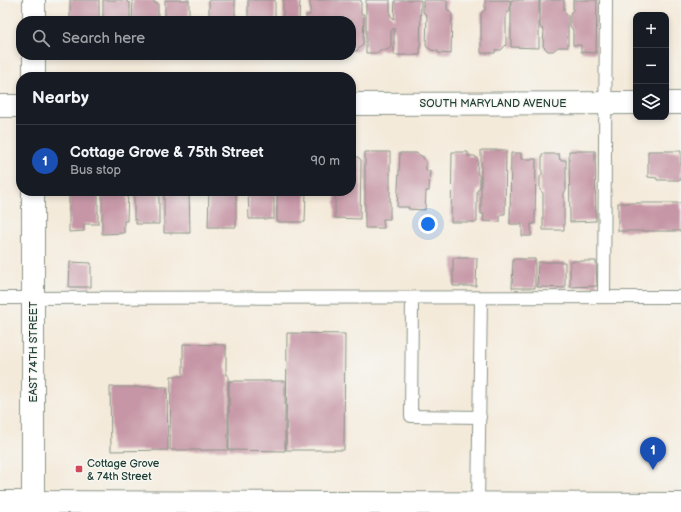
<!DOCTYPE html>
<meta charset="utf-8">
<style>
body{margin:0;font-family:"Balsamiq Sans",sans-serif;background:#242831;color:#f1f3f6}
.controls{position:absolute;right:12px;top:12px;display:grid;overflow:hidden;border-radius:8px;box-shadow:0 2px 6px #0003}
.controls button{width:36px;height:36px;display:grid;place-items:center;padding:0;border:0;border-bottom:1px solid #363941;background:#171b24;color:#f1f3f6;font:20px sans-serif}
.you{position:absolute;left:428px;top:224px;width:14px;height:14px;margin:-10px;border:3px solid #fff;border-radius:50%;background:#1a73e8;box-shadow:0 0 0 6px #1a73e833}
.badge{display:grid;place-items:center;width:26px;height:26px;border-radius:50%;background:#db2777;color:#fff;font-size:13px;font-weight:700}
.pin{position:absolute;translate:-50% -33px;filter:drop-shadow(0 1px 2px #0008)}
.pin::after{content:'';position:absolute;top:21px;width:14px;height:12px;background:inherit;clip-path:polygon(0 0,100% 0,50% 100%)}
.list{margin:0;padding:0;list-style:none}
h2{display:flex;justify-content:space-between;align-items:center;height:52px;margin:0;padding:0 16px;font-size:17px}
h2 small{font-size:13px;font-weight:400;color:#9ea1a6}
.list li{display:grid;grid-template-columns:26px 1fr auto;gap:12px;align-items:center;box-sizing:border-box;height:72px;padding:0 16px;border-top:1px solid #363941}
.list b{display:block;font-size:15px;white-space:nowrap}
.list p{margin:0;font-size:13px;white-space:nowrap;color:#9ea1a6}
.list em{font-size:13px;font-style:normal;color:#9ea1a6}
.icon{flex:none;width:22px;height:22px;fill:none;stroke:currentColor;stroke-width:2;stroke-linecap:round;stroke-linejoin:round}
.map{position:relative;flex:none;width:681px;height:512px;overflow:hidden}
.search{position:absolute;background:#171b24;box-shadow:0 2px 6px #0003;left:16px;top:16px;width:340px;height:44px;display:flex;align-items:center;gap:10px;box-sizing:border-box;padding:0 14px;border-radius:16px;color:#9ea1a6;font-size:15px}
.panel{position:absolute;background:#171b24;box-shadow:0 2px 6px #0003;left:16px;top:72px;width:340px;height:124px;border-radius:16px}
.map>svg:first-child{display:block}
.building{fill:#c696a6}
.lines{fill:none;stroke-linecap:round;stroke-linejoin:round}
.lane-casing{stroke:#8a9487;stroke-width:14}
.street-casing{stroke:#8a9487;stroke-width:24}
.secondary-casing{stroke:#8a9487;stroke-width:24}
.lane{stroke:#fff;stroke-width:12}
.street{stroke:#fff;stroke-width:22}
.secondary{stroke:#fff;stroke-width:22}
.poi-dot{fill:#d1495b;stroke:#f6f6f2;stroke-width:1.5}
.labels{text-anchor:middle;stroke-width:3;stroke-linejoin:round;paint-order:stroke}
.street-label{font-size:11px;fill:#1f3d34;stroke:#f6f6f2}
.poi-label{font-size:11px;fill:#1f3d34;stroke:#f6f6f2;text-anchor:start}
</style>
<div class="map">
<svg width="681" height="512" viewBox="0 0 681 512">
<rect width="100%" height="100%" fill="#f6f6f2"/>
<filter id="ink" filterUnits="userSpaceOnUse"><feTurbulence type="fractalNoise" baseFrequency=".025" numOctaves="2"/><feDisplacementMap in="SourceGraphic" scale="8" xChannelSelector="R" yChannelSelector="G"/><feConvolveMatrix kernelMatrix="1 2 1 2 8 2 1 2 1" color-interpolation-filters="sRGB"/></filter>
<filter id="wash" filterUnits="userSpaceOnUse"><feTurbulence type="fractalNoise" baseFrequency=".012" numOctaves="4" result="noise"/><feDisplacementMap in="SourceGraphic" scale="16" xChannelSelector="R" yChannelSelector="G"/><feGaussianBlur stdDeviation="0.9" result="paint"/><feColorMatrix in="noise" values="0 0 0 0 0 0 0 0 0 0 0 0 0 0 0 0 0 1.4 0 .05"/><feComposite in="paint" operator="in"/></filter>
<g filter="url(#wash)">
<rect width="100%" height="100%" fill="#f4eada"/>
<g id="blocks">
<g class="building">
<rect x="70" y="0" width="29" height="21"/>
<path d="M103,0H127V2L130,3V21H103Z"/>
<path d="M133,0H154V3H158V21H132Z"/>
<rect x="165" y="0" width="24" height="21"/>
<path d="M209,0H235V15L239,18V21H209Z"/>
<rect x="248" y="0" width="27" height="21"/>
<path d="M283,0H300L299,21H283Z"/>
<path d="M310,0H361V14H364L363,44L357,51H351V21H306V15H310Z"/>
<path d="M366,0H390V15L394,19L395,0H421L420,55H394V28L391,31V47L387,50H380L377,53H366Z"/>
<path d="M423,0H447V9L452,14L451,54L438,53V51L431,50L426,46L427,16L423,12Z"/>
<path d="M485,0H510V11L506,14V45L501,50H495V53H481V13L485,10Z"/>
<path d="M511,0H539V48L511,47Z"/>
<path d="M542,0H564V12L568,16V47H558L553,51H548L543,46L544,30L540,27V2Z"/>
<path d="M573,0H597L596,53L581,52V45H573V30L570,26V13L573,10Z"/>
<path d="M481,150H506L505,214H500V222L483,221L484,214H481Z"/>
<path d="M569,151H595L596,221L570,222Z"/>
<path d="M648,151H681V180H657V178L648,177Z"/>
<path d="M365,152H390V219H383L384,228H365Z"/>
<path d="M452,152H468V156H475L478,160L477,173L480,177V187L477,191V222H451Z"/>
<path d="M400,153H416L423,157L426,162V171H430L429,191H426L425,210L408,209L409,207H397Z"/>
<path d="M511,153H521V159H536L535,224H531V236H522V224H510Z"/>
<path d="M542,154H559L560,160H566V190L564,193V230H543V193L540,190V177L542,175Z"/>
<path d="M351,157H358L361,160L360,219L335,218V191H351Z"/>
<path d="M69,191H98V224H84V231L69,232Z"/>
<path d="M102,191H128L127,221H124V233L102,234Z"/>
<path d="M134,191H159V224H136V219H134Z"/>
<path d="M164,191H189L190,233H164Z"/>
<path d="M209,191H236V227H208Z"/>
<path d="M248,191H274V219H249Z"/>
<path d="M277,191H306L305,222H277Z"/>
<rect x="618" y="203" width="63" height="28"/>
<path d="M453,258H477L476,286H453Z"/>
<path d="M513,259H535V288H512Z"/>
<path d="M570,261H596L597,286L570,287Z"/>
<path d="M70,262L91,263V287H69Z"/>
<path d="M538,262H565V288L537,287Z"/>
<path d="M287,333L345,334L344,450H286Z"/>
<path d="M183,344L226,345V375H228V450H170L171,376H183Z"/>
<path d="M229,381H285V451L229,450Z"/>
<path d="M110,387H167L168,450L111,451Z"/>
</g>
</g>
</g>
<g filter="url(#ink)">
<use href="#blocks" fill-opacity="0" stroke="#8a9487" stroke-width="1"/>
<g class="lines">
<defs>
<g id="lane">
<path d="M604,297L606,0"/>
<path d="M0,298L681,297"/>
<path d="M412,298L411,416L480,417"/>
<path d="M478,504L481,298"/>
</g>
<g id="street">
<path d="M34,21V0"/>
<path d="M34,77V55"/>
<path d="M666,103H681"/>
<path d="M351,104L636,103"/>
<path d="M0,106H21"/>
<path d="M33,512V191"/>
</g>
<path id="secondary" d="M0,502L681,504"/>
</defs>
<use href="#lane" class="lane-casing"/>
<use href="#street" class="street-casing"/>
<use href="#secondary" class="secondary-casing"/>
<use href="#lane" class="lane"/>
<use href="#street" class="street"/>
<use href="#secondary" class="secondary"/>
</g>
</g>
<rect class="poi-dot" x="75" y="465" width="8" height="8" rx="2"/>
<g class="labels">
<g class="street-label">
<text x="493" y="107">SOUTH MARYLAND AVENUE</text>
<text transform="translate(33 352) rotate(-90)" y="4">EAST 74TH STREET</text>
</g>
<g class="poi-label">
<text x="87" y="467">Cottage Grove<tspan x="87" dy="13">&amp; 74th Street</tspan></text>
</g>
</g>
</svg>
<div class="controls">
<button>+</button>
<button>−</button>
<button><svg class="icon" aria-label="layers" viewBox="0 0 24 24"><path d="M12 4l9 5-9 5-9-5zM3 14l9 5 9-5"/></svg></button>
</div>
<div class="you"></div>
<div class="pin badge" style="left:653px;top:470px;background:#1a4fb4">1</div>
<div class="search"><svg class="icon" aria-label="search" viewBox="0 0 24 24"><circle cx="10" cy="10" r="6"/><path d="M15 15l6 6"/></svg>Search here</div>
<section class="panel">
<h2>Nearby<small></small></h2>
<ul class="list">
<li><span class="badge" style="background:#1a4fb4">1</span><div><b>Cottage Grove &amp; 75th Street</b><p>Bus stop</p></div><em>90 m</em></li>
</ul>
</section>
</div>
